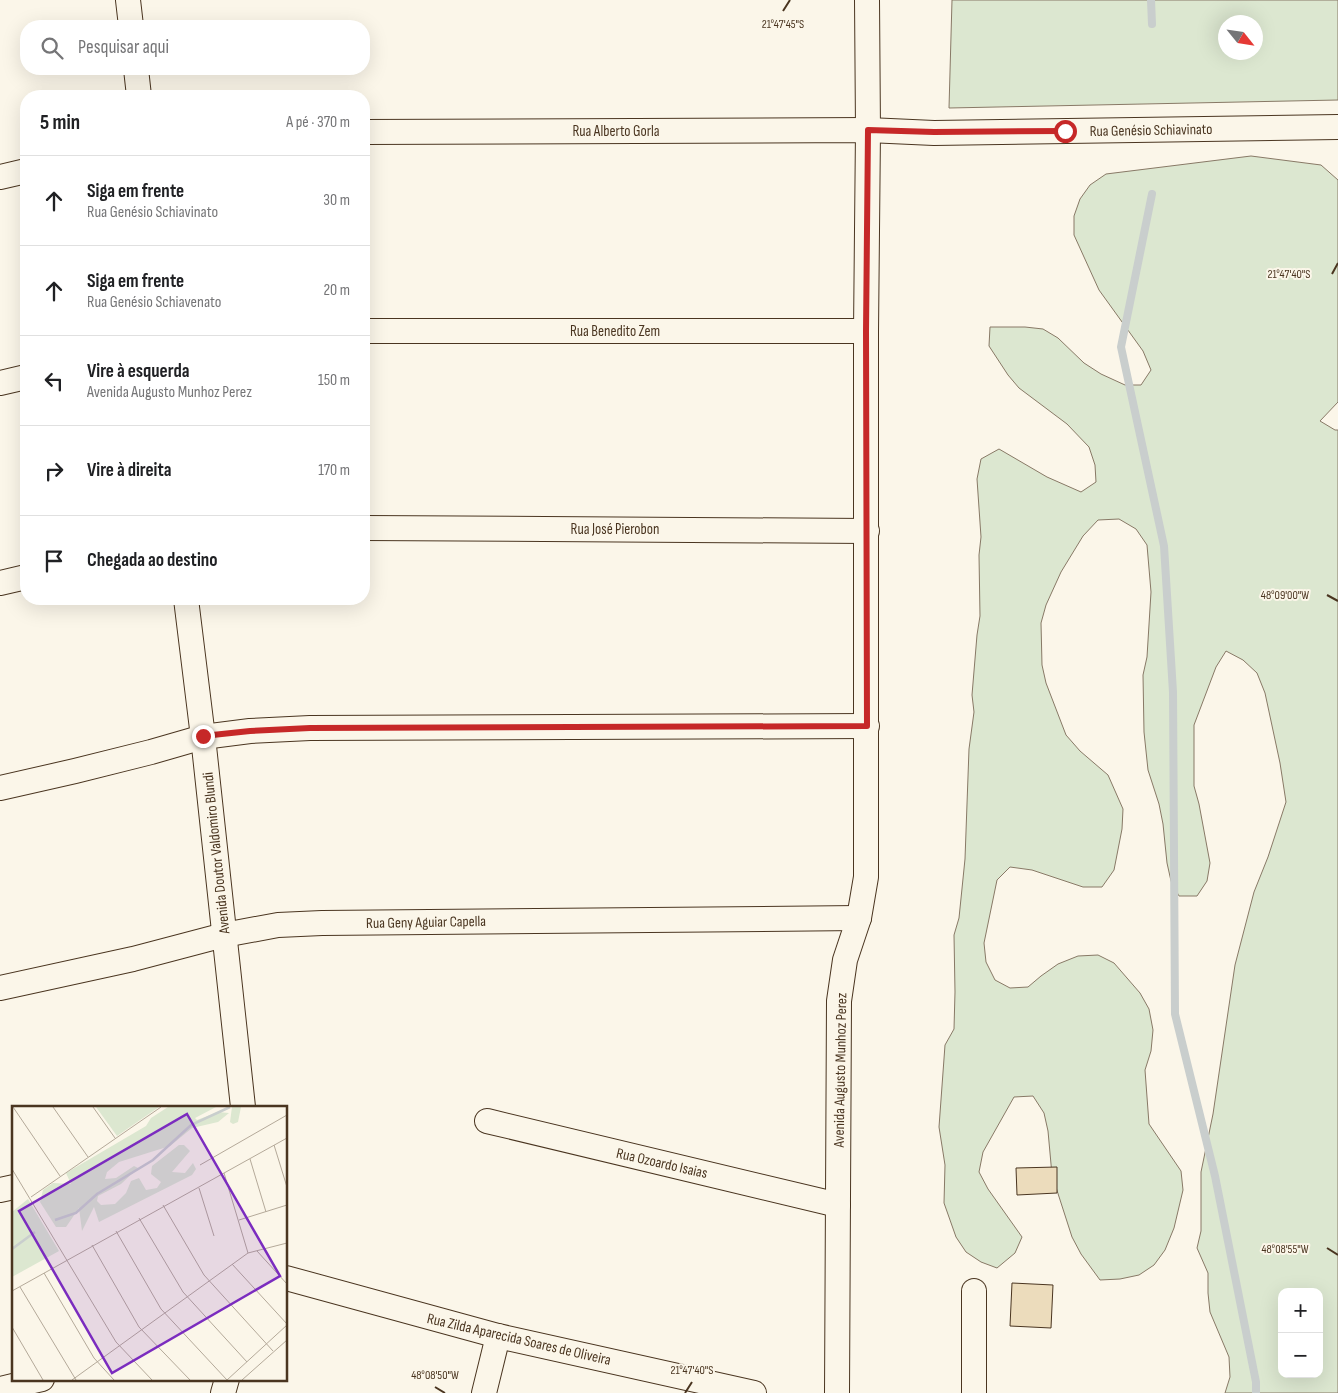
<!DOCTYPE html>
<html lang="pt">
<meta charset="utf-8">
<style>
body{margin:0;font-family:"Sofia Sans Condensed",sans-serif;background:#f6f6f6;color:#202124}
.controls{position:absolute;right:15px;bottom:15px;display:grid;overflow:hidden;border-radius:10px;box-shadow:0 5px 20px #0002}
.controls button{width:45px;height:45px;display:grid;place-items:center;padding:0;border:0;border-bottom:1px solid #e0e0e0;background:#fff;color:#202124;font:25px sans-serif}
.compass{position:absolute;left:1218px;top:15px;width:45px;height:45px;border-radius:50%;background:#fff;box-shadow:0 5px 20px #0002;rotate:120deg}
.stop{position:absolute;width:15px;height:15px;margin:-11px;border:4px solid #c62828;border-radius:50%;background:#fff}
.stop.end{background:#c62828;border-color:#fff;box-shadow:0 1px 5px #0008}
.list{margin:0;padding:0;list-style:none}
h2{display:flex;justify-content:space-between;align-items:center;height:65px;margin:0;padding:0 20px;font-size:21px}
h2 small{font-size:16px;font-weight:400;color:#757577}
.list li{display:grid;grid-template-columns:32px 1fr auto;gap:15px;align-items:center;box-sizing:border-box;height:90px;padding:0 20px;border-top:1px solid #e0e0e0}
.list b{display:block;font-size:19px;white-space:nowrap}
.list p{margin:0;font-size:16px;white-space:nowrap;color:#757577}
.list em{font-size:16px;font-style:normal;color:#757577}
.icon{flex:none;width:28px;height:28px;fill:none;stroke:currentColor;stroke-width:2;stroke-linecap:round;stroke-linejoin:round}
.map{position:relative;flex:none;width:1338px;height:1393px;overflow:hidden}
.search{position:absolute;background:#fff;box-shadow:0 5px 20px #0002;left:20px;top:20px;width:350px;height:55px;display:flex;align-items:center;gap:12px;box-sizing:border-box;padding:0 18px;border-radius:20px;color:#757577;font-size:19px}
.panel{position:absolute;background:#fff;box-shadow:0 5px 20px #0002;left:20px;top:90px;width:350px;height:515px;border-radius:20px}
.map>svg:first-child{display:block}
.green{fill:#dce7d0;stroke:#887966;fill-rule:evenodd}
.lines{fill:none;stroke-linecap:round;stroke-linejoin:round}
.stream{stroke:#c9cecd;stroke-width:8}
.building{fill:#ecdcbc;stroke:#4a3520}
.minor-casing{stroke:#4a3520;stroke-width:26}
.minor{stroke:#fbf6e9;stroke-width:24}
.route{stroke:#c62828;stroke-width:6}
.ticks{fill:none;stroke:#4a3520;stroke-width:2}
.labels{text-anchor:middle;stroke-width:4;stroke-linejoin:round;paint-order:stroke}
.street-label{font-size:15px;fill:#4a3520;stroke:#fbf6e9}
.inset-river{fill:none;stroke:#c9cecd;stroke-width:2.5}
.inset-road{fill:none;stroke:#b4a999;stroke-width:1}
.view{fill:#7b2cbf;fill-opacity:0.15;stroke:#7b2cbf;stroke-width:2.5}
.inset-edge{fill:none;stroke:#4a3520;stroke-width:2.5}
.ticks-label{font-size:12px;text-anchor:middle;fill:#4a3520;stroke:#fbf6e9;stroke-width:4;stroke-linejoin:round;paint-order:stroke}
</style>
<div class="map">
<svg width="1338" height="1393" viewBox="0 0 1338 1393">
<rect width="100%" height="100%" fill="#fbf6e9"/>
<g class="green">
<path d="M952,0H1338V100L949,108ZM1226,22H1256V52H1226Z"/>
<path d="M1251,156L1321,165L1338,180V402L1320,421L1335,430H1338V1393H1225L1230,1377L1229,1357L1210,1312L1208,1293V1273L1197,1248L1201,1231V1172L1213,1114L1235,965L1254,892L1268,857L1286,802L1280,763L1265,693L1257,673L1243,660L1226,651L1216,667L1194,725V786L1199,804L1210,863L1207,881L1197,896H1179L1171,881L1167,863L1163,824L1159,804L1148,770L1144,732L1143,675L1147,657L1151,592L1147,545L1136,529L1119,519L1098,520L1083,536L1061,572L1046,605L1041,623L1042,665L1046,683L1066,735L1080,751L1108,775L1123,809L1122,829L1114,870L1102,887H1083L1032,870L1010,867L997,880L984,943L986,962L995,980L1010,988L1028,987L1041,976L1058,964L1078,956L1098,955L1114,963L1140,993L1149,1009L1153,1030L1151,1051L1145,1070L1149,1124L1181,1171L1183,1190L1174,1228L1165,1250L1154,1265L1139,1275L1120,1279L1100,1280L1081,1254L1072,1237L1052,1175L1048,1131L1044,1113L1033,1096L1014,1097L983,1152L979,1172L988,1189L1022,1237L1015,1253L997,1268L981,1262L966,1252L956,1237L944,1203L945,1165L939,1127L945,1045L954,1029L955,992L954,935L959,918L965,859L969,749L974,712L972,695L977,635L980,616L979,555L981,537L977,479L981,459L999,449L1047,477L1081,492L1096,482L1095,465L1089,447L1067,424L1019,388L1008,375L989,346L990,327H1025L1043,329L1058,338L1084,363L1101,374L1125,385H1141L1151,370L1143,351L1099,290L1074,235V216L1080,199L1090,185L1106,174ZM1282,1292H1319V1374H1282Z"/>
</g>
<g class="lines">
<g class="stream">
<path d="M1151,0L1152,24"/>
<path d="M1152,194L1121,347L1164,546L1173,692L1175,1014L1215,1176L1256,1382V1393"/>
</g>
</g>
<g class="building">
<path d="M1057,1167V1193L1017,1195L1016,1168Z"/>
<path d="M1012,1283L1053,1285L1051,1328L1010,1326Z"/>
</g>
<g class="lines">
<defs>
<g id="minor">
<path d="M128,0L131,26"/>
<path d="M136,69L139,96"/>
<path d="M364,132L868,130L934,133L1338,127"/>
<path d="M0,177L26,171"/>
<path d="M364,331H866"/>
<path d="M0,383L26,377"/>
<path d="M364,528L867,531"/>
<path d="M0,583L26,577"/>
<path d="M186,599L203,737L243,1107"/>
<path d="M0,788L75,771L151,752L203,737L250,731L310,728L867,726"/>
<path d="M0,988L133,959L224,935L278,925L322,923L859,918"/>
<path d="M487,1121L838,1205"/>
<path d="M0,1190L14,1187"/>
<path d="M286,1278L498,1336L754,1393"/>
<path d="M0,1389L42,1379"/>
<path d="M223,1393L227,1379"/>
<path d="M484,1393L498,1336"/>
<path d="M837,1393L839,1001L845,960L859,918L866,877V331L868,130L867,0"/>
<path d="M974,1393V1291"/>
</g>
</defs>
<use href="#minor" class="minor-casing"/>
<use href="#minor" class="minor"/>
</g>
<g class="lines">
<path class="route" d="M203,736L250,731L310,728L867,726L866,331L868,130L934,132L1065,131"/>
</g>
<path class="ticks" d="M783,11L790,0M1332,274L1338,263M1327,595L1338,601M1327,1248L1338,1255M435,1387L445,1393M685,1393L692,1382"/>
<g class="labels">
<g class="street-label">
<text transform="translate(1151 130) rotate(-1)" y="5">Rua Genésio Schiavinato</text>
<text x="616" y="136">Rua Alberto Gorla</text>
<text x="615" y="336">Rua Benedito Zem</text>
<text x="615" y="534">Rua José Pierobon</text>
<text transform="translate(216 853) rotate(-96)" y="5">Avenida Doutor Valdomiro Blundi</text>
<text transform="translate(426 922) rotate(-1)" y="5">Rua Geny Aguiar Capella</text>
<text transform="translate(840 1070) rotate(-89)" y="5">Avenida Augusto Munhoz Perez</text>
<text transform="translate(662 1163) rotate(13)" y="5">Rua Ozoardo Isaias</text>
<text transform="translate(519 1339) rotate(13)" y="5">Rua Zilda Aparecida Soares de Oliveira</text>
</g>
</g>
<g transform="translate(12 1106)">
<rect width="275" height="275" fill="#fbf6e9"/>
<path d="M156,1H204L183,12L185,14L206,6L217,7L206,16L180,22L158,40L107,56L95,66L93,73L104,72L122,60L126,62L109,78L86,90L85,95L89,99L103,98L114,87L119,75L127,72L134,84L145,82L149,76L139,68L140,60L167,39H172L178,45L160,66L173,67L181,57L184,63L180,69L87,116L82,101L70,125L67,102L54,121H44L28,96L31,84L41,77L59,78L54,67L134,20L139,12ZM220,1H229L226,16L221,18L218,16ZM16,93L47,145L0,171V106Z" fill="#dce7d0"/>
<path d="M84,1H147L105,30Z" fill="#dce7d0"/>
<path class="inset-river" d="M43,114L64,107L85,88L141,54L179,19L218,1M0,143L23,126"/>
<path class="inset-road" d="M1,1L48,70M41,1L76,51M81,1L103,32M262,39L275,81M238,53L254,106M188,59L275,9M0,63L104,236L140,274M212,67L236,147M187,82L202,130M19,91L149,1M151,99L192,169L261,245M127,112L171,186L235,256M227,114L275,99M104,125L149,203L215,274M80,139L127,221L178,274M245,145L275,178M220,158L275,218M32,167L82,252L102,274M8,181L64,274M0,185L275,32M0,221L31,274M60,274L236,147L275,137M215,274L275,219M230,274L275,234"/>
<path class="view" d="M175,8L268,170L100,267L7,105Z"/>
<rect width="275" height="275" class="inset-edge"/>
</g>
<g class="ticks-label">
<text x="783" y="28">21°47'45"S</text>
<text x="1289" y="278">21°47'40"S</text>
<text x="1285" y="599">48°09'00"W</text>
<text x="1285" y="1253">48°08'55"W</text>
<text x="692" y="1374">21°47'40"S</text>
<text x="435" y="1379">48°08'50"W</text>
</g>
</svg>
<div class="controls">
<button>+</button>
<button>−</button>
</div>
<svg class="compass" viewBox="-18 -18 36 36"><path d="M0-13l5 13h-10z" fill="#e53935"/><path d="M0 13l5-13h-10z" fill="#757577"/></svg>
<div class="stop" style="left:1065px;top:131px"></div>
<div class="stop end" style="left:203px;top:736px"></div>
<div class="search"><svg class="icon" aria-label="search" viewBox="0 0 24 24"><circle cx="10" cy="10" r="6"/><path d="M15 15l6 6"/></svg>Pesquisar aqui</div>
<section class="panel">
<h2>5 min<small>A pé · 370 m</small></h2>
<ul class="list">
<li><svg class="icon" aria-label="ahead" viewBox="0 0 24 24"><path d="M12 20V5M6 11l6-6 6 6"/></svg><div><b>Siga em frente</b><p>Rua Genésio Schiavinato</p></div><em>30 m</em></li>
<li><svg class="icon" aria-label="ahead" viewBox="0 0 24 24"><path d="M12 20V5M6 11l6-6 6 6"/></svg><div><b>Siga em frente</b><p>Rua Genésio Schiavenato</p></div><em>20 m</em></li>
<li><svg class="icon" aria-label="left" viewBox="0 0 24 24"><path d="M17 20v-9H6M10 6l-5 5 5 5"/></svg><div><b>Vire à esquerda</b><p>Avenida Augusto Munhoz Perez</p></div><em>150 m</em></li>
<li><svg class="icon" aria-label="right" viewBox="0 0 24 24"><path d="M7 20v-9h11M14 6l5 5-5 5"/></svg><div><b>Vire à direita</b></div><em>170 m</em></li>
<li><svg class="icon" aria-label="arrive" viewBox="0 0 24 24"><path d="M6 21V4h12l-3 4 3 4H6"/></svg><div><b>Chegada ao destino</b></div></li>
</ul>
</section>
</div>
